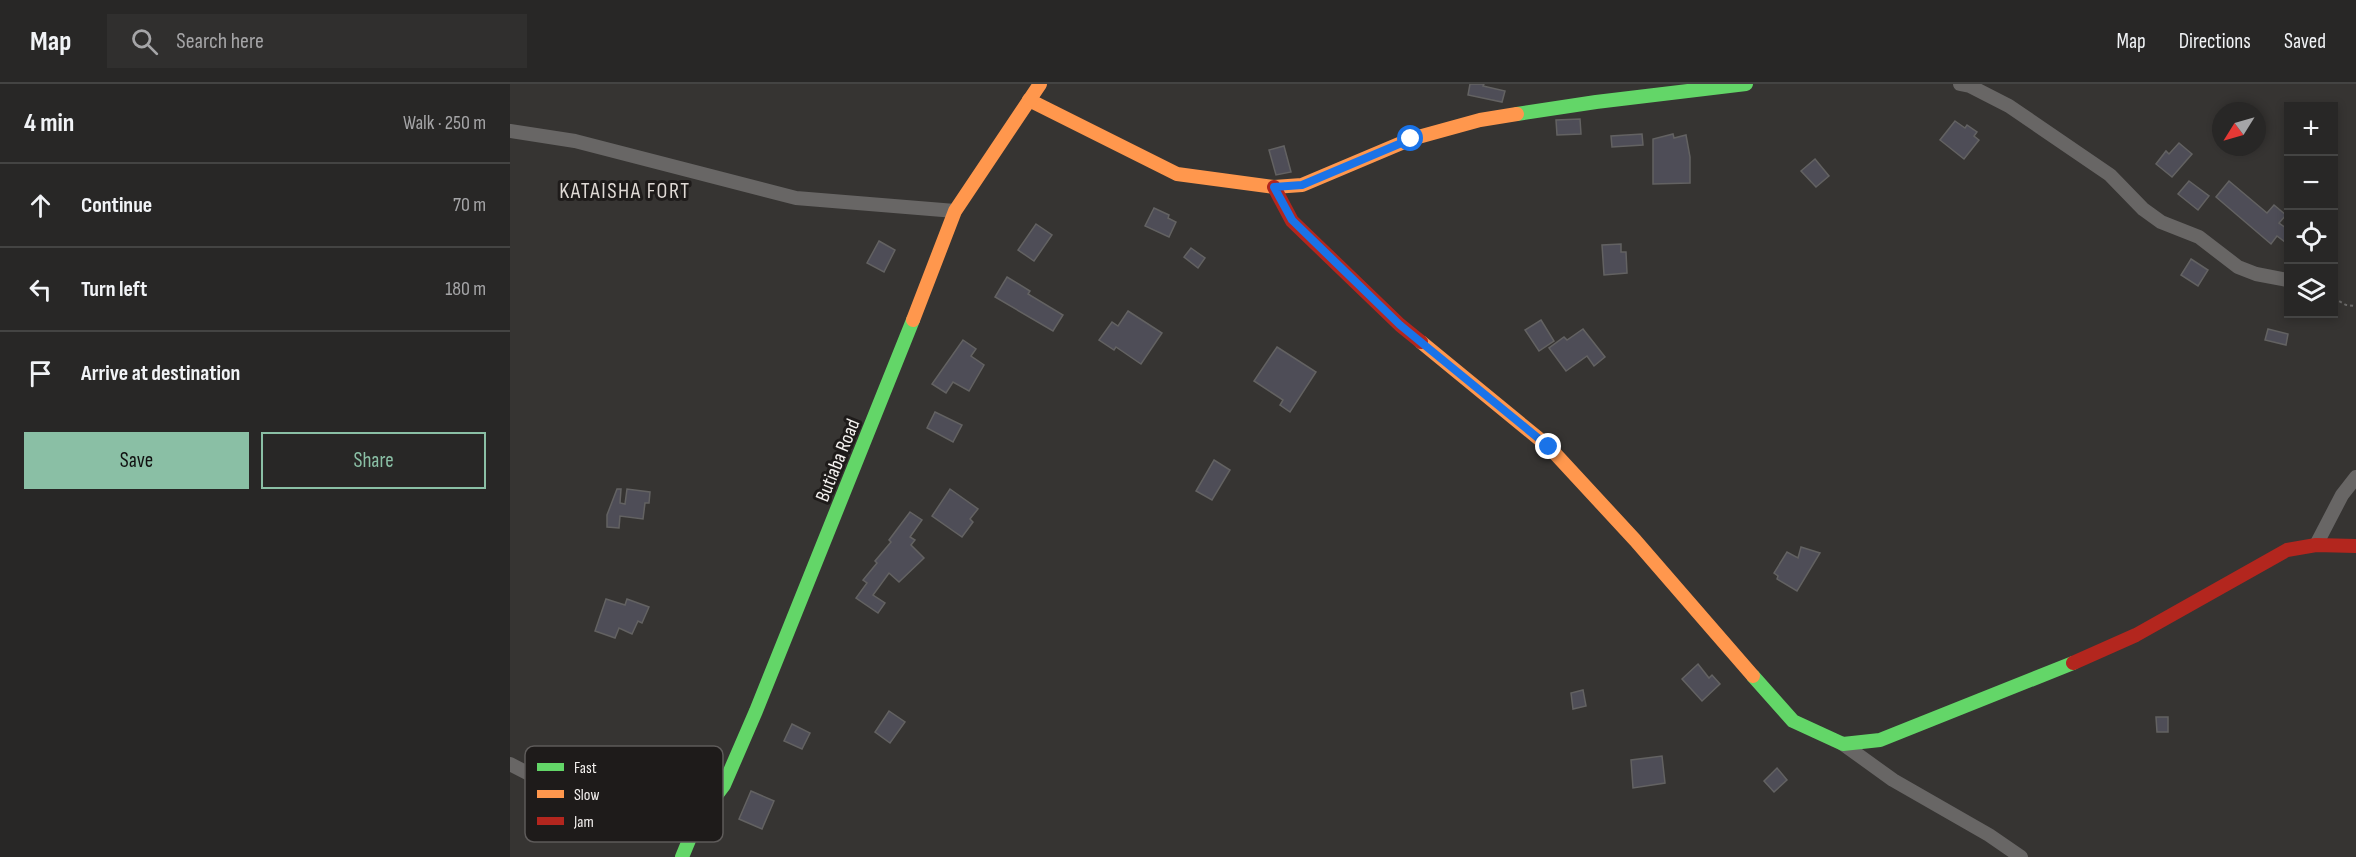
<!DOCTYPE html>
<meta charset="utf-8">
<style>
body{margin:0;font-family:"Sofia Sans Condensed",sans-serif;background:#302f2e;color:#f1f3f6}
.controls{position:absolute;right:18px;top:18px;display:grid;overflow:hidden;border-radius:0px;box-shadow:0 3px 9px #0003}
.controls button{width:54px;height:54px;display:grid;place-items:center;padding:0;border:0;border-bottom:2px solid #444443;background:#282726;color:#f1f3f6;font:30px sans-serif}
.compass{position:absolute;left:1702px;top:18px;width:54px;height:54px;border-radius:50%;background:#282726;box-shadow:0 3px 9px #0003;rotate:233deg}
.stop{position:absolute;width:18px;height:18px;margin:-14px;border:4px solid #1a73e8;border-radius:50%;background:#fff}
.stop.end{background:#1a73e8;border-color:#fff;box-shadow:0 2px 6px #0008}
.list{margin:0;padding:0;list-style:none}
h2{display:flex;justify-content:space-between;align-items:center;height:78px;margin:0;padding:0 24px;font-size:26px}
h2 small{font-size:20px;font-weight:400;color:#a5a5a7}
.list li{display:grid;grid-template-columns:39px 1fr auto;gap:18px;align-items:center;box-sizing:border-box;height:84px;padding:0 24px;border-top:2px solid #444443}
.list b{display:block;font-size:22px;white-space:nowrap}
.list em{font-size:20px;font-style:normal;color:#a5a5a7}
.actions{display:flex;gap:12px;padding:18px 24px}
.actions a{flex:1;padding:14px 0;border:2px solid #8abfa5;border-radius:0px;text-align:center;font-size:21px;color:#8abfa5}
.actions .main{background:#8abfa5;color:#111}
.icon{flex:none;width:33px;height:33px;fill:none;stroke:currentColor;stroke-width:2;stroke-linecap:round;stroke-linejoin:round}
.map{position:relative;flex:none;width:1846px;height:773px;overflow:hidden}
header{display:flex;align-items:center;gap:36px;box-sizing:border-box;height:84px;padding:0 30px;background:#282726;border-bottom:2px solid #444443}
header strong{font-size:28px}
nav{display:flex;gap:33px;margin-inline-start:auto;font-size:21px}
.search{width:420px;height:54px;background:#302f2e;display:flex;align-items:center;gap:15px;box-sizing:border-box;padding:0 21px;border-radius:0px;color:#a5a5a7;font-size:22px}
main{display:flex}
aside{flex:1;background:#282726}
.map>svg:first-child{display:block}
.building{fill:#4e4d57;stroke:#636262;stroke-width:1.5}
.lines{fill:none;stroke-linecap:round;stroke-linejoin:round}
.path{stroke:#696867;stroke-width:2;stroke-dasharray:3 3;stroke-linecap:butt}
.street{stroke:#686665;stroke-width:14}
.fast{stroke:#63d668;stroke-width:14}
.slow{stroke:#ff974d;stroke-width:14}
.jam{stroke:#b3261e;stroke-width:14}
.route{stroke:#1a73e8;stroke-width:8}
.labels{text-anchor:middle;stroke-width:6;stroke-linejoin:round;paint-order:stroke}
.street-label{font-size:20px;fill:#f4f1ef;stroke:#1e1b1a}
.quarter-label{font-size:22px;letter-spacing:1.5px;fill:#dfd9d5;stroke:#1e1b1a}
.key{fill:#1e1b1a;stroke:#5e5b5a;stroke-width:1.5}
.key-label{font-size:16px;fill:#f4f1ef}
</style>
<header>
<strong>Map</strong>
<div class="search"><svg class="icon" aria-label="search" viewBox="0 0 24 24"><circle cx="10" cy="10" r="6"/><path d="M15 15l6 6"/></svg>Search here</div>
<nav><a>Map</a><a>Directions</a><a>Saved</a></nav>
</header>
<main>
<aside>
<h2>4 min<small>Walk · 250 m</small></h2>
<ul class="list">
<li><svg class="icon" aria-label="ahead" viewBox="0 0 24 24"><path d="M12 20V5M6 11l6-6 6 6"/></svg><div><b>Continue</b></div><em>70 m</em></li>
<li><svg class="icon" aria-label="left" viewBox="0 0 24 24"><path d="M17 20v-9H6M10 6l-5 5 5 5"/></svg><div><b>Turn left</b></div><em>180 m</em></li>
<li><svg class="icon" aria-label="arrive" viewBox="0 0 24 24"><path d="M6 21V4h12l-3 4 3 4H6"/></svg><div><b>Arrive at destination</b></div></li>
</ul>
<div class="actions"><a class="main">Save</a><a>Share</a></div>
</aside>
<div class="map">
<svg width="1846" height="773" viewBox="0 0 1846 773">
<rect width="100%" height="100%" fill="#363432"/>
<g class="building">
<path d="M960,0H974L973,2L995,7L992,18L958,11Z"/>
<path d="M1070,35L1071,50L1047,51L1046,36Z"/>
<path d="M1445,37L1455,44L1457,41L1467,48L1464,52L1469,56L1454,75L1430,56Z"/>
<path d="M1132,50L1133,61L1102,63L1101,52Z"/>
<path d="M1163,50L1164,54L1176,51L1180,73V99L1143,100V55Z"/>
<path d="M1669,59L1682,70L1662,93L1646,80L1656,67L1659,70Z"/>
<path d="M774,62L781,88L766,91L759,66Z"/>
<path d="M1305,75L1319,92L1306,103L1291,87Z"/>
<path d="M1679,97L1699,112L1688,126L1668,110Z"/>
<path d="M1719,97L1757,129L1764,121L1776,131L1769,139L1779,146V161L1767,152L1761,160L1706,113Z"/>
<path d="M644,124L659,131L658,134L666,138L659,153L635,142Z"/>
<path d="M526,140L542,151L524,177L508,166Z"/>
<path d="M369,157L385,166L374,188L357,179Z"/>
<path d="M1111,160V168H1116L1117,189L1094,191L1092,161Z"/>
<path d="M681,164L695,174L688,184L674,173Z"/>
<path d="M1681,175L1698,186L1688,202L1671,191Z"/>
<path d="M497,193L520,207L518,210L553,231L543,247L485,213Z"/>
<path d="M618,227L652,249L631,280L606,263L604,266L589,256L602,238L608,242Z"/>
<path d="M1031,236L1044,257L1029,267L1015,246Z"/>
<path d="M1073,245L1095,273L1084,282L1077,272L1056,287L1039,264L1054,253L1057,256Z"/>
<path d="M1758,245L1778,250L1776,261L1755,256Z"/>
<path d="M453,256L466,265L461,272L474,281L459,307L443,298L436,309L422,300Z"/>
<path d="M767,263L806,288L780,328L770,321L773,316L744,297Z"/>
<path d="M425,328L452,341L443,358L417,344Z"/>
<path d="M704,376L720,386L702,416L686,407Z"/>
<path d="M107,405H111L110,419L115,420L117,405L140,408L139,419H135L133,435L110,432L109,444L97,443V431Z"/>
<path d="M440,405L468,425L460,435L463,438L452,453L422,432Z"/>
<path d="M400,428L412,436L400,453L405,456L401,461L414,474L389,498L379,489L363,511L375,519L368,529L346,514L357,499L353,496L367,479L365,477L381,458L379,456Z"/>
<path d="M1291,463L1310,469L1287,507L1267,495L1268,492L1264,489L1277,468L1288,474Z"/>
<path d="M96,515L115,521L117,515L139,523L132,539L128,537L122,550L109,544L105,554L85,547Z"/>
<path d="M1188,580L1199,594L1202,591L1210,600L1192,617L1172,595Z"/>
<path d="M1073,606L1076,622L1063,625L1061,609Z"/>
<path d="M379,627L395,638L380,659L365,648Z"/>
<path d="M1646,633H1658V648H1647Z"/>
<path d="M282,640L300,649L292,665L274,657Z"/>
<path d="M1152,672L1155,699L1123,704L1121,676Z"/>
<path d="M1267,684L1277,696L1264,708L1254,697Z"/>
<path d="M241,707L264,717L252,745L229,735Z"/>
</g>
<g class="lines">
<path class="path" d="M1824,214L1836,221L1846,222"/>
<g class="street">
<path d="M1450,0L1460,2L1499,22L1600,91L1633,125L1651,138L1689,153L1728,183L1746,190L1778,196"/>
<path d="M0,47L65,57L286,114L445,127"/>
<path d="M1806,461L1832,411L1846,393"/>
<path d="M1333,660L1383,696L1479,751L1511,773"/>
<path d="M0,680L97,730L187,737"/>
</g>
<g class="fast">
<path d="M1007,30L1086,18L1236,0"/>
<path d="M1243,592L1283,637L1333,660L1370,656L1563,579"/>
<path d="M172,773L187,737L214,701L246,627L403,236"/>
</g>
<g class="slow">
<path d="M519,16L667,90L764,103L792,101L901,55L970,36L1007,30"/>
<path d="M403,236L445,127L530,0"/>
<path d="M911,258L1039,363L1125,456L1243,592"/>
</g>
<g class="jam">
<path d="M764,103L782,137L890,241L911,258"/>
<path d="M1563,579L1626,551L1777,466L1806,461L1846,462"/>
</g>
</g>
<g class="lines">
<path class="route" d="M901,55L792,101L764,103L782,136L890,241L1039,363"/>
</g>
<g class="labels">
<g class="street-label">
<text transform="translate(327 376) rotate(-68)" y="7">Butiaba Road</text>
</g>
<g class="quarter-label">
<text x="115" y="114">KATAISHA FORT</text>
</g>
</g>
<rect x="15" y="662" width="198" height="96" rx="9" class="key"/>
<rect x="27" y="679" width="27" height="8" fill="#63d668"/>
<rect x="27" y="706" width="27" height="8" fill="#ff974d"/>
<rect x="27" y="733" width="27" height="8" fill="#b3261e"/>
<g class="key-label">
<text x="64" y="689">Fast</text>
<text x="64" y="716">Slow</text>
<text x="64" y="743">Jam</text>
</g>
</svg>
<div class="controls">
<button>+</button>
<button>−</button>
<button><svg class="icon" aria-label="locate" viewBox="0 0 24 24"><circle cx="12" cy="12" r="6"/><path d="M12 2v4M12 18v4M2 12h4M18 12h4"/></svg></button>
<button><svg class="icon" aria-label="layers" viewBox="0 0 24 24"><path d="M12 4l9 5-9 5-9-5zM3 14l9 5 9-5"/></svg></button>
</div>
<svg class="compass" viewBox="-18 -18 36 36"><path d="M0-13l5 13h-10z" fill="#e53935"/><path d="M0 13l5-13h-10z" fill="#a5a5a7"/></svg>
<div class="stop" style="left:901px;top:55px"></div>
<div class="stop end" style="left:1039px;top:363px"></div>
</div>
</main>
